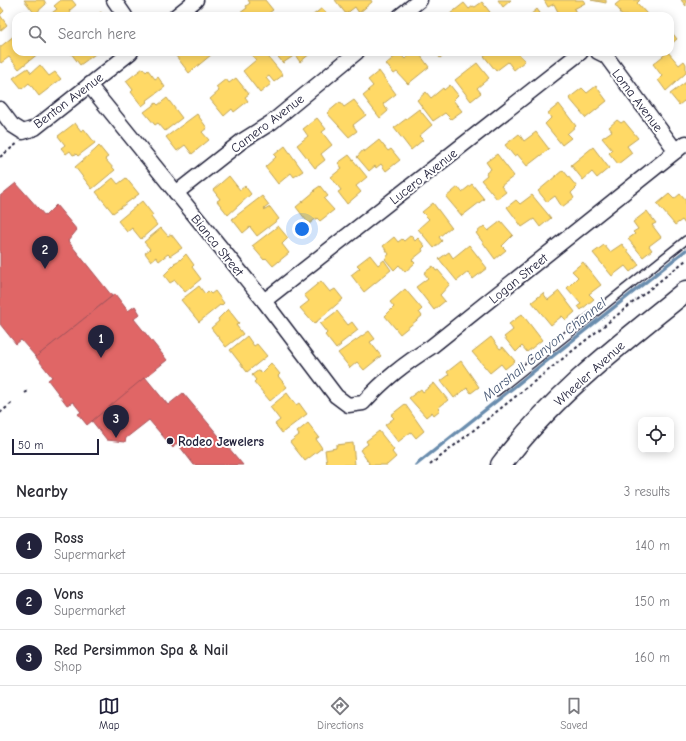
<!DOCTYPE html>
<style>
body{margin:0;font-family:"Comic Neue",sans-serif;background:#f7f7f7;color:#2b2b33}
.controls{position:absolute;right:12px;bottom:12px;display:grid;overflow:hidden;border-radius:8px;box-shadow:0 2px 10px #0003}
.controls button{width:36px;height:36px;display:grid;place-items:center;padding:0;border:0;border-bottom:1px solid #e1e1e2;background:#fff;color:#2b2b33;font:20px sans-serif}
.scale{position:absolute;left:12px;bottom:10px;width:87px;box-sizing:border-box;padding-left:4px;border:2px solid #22223b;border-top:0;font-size:11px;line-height:14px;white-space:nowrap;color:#22223b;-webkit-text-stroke:3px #fff;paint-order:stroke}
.you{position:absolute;left:302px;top:229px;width:14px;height:14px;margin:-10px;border:3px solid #fff;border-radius:50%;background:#1a73e8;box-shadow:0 0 0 6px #1a73e833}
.badge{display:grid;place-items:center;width:26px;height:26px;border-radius:50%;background:#22223b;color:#fff;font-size:13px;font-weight:700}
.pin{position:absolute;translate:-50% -33px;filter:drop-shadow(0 1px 2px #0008)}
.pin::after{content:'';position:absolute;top:21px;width:14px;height:12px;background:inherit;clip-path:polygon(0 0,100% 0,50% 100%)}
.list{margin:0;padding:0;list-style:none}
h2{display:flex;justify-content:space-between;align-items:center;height:52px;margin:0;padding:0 16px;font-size:17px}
h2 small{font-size:13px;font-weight:400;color:#7c7c81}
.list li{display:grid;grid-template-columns:26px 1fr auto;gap:12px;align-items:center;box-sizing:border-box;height:56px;padding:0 16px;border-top:1px solid #e1e1e2}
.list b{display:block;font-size:15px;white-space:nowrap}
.list p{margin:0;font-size:13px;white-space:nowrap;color:#7c7c81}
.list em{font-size:13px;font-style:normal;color:#7c7c81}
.icon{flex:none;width:22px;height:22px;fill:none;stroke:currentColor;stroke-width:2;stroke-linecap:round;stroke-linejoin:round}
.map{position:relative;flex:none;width:686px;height:465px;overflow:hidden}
.search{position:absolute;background:#fff;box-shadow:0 2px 10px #0003;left:12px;right:12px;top:12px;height:44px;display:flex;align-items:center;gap:10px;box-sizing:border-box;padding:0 14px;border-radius:12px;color:#7c7c81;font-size:15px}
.sheet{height:220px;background:#fff}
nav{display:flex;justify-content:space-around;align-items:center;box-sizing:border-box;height:56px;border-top:1px solid #e1e1e2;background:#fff;font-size:11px;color:#7c7c81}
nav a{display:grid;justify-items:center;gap:2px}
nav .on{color:#22223b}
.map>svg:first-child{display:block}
.homes{fill:#ffd966;stroke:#bda259}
.shops{fill:#e06666;stroke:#a75259}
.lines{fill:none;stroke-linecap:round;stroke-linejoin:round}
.stream{stroke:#6a8dae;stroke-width:3.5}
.lane-casing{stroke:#22223b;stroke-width:10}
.street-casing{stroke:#22223b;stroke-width:17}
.secondary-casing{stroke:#22223b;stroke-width:23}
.path{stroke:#22223b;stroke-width:2;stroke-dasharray:3 3;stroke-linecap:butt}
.lane{stroke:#fff;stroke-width:7}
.street{stroke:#fff;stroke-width:14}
.secondary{stroke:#fff;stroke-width:20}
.poi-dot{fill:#22223b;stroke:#fff;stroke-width:1.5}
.labels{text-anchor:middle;stroke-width:4;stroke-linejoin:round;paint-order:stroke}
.street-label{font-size:13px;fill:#22223b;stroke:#fff}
.poi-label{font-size:13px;font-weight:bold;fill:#22223b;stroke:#fff;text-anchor:start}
.water-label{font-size:14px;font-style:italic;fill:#465774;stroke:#fff}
</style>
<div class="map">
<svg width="686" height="465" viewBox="0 0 686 465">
<rect width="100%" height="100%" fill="#fff"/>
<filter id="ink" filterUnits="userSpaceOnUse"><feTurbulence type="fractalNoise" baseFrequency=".025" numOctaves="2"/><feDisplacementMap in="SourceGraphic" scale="8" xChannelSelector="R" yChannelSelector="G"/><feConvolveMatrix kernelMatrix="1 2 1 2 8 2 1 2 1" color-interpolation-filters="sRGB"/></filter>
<g filter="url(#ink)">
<g class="homes">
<path d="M24,0H44L46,4L35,14Z"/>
<path d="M61,0H72L76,5L69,11L73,16H48L57,9L54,6Z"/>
<path d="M248,0H265L273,10L265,16H242L240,13L247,8L246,6L250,3Z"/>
<path d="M335,0H371L372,2L359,13L355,7L346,14Z"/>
<path d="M498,0H511L503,7Z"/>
<path d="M544,0H583L585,3L574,9L577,14L574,16H560L554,4L548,7Z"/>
<path d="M591,0H606V3Z"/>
<path d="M621,0H640L637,3L647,14L645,16H622L619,12L620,11L615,5Z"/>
<path d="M681,0H686V6Z"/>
<path d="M482,2L493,16H451L450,14L464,3L469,9L473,6L475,7Z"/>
<path d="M0,6L4,11L0,15Z"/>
<path d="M322,8L329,16H312Z"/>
<path d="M537,9L542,16H529Z"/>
<path d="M101,12L103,16H94L97,15Z"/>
<path d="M0,15L7,25L0,31Z"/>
<path d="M670,30L677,39L670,45Z"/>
<path d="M15,35L16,52L39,53L19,69L9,57L1,63L0,62V47Z"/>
<path d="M70,52H98L80,65Z"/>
<path d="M181,52H208L211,55L189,73L176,56Z"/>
<path d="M254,52L265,53L283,75L274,82L269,76L266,78L271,84L260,93L243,71L256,60L251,54Z"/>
<path d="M274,52H310L311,53L300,62L295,55L283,63Z"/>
<path d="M413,52H418L429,67L408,84L397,72L394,74L386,64L399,53L405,59Z"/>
<path d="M436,52H447L440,58Z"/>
<path d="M487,52H517L525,61L514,70L508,62L496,71L484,56Z"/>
<path d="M668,52L679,65L684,61L686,64V73L666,91L658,80L662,76L653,64Z"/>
<path d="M477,63L489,78L477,88L481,93L471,101L455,80Z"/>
<path d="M40,65L49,76L55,72L61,79L39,96L29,83L22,89L13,78L28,68L31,73Z"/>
<path d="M143,68L146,72L148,70L155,79L158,77L165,87L146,101L147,102L142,106L131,92L133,90L126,81Z"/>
<path d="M379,71L396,94L383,104L388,111L380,118L363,96L369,91L368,90L373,86L368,80Z"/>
<path d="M236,78L249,94L245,97L248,101L234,112L232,109L224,116L210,99L219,91L216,87L226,79L229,83Z"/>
<path d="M686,82V103L684,101L679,105L670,94Z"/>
<path d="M450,85L458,95L453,100L462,111L451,119L445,113L433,121L417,100L426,92L431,98L443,88L444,90Z"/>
<path d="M596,86L607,101L586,118L569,98L582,88L587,93Z"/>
<path d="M167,98L182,118L165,131L158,123L155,125L144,112L156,103L158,105Z"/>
<path d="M354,100L366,115L353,125L357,131L349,137L327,113L340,102L344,107Z"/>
<path d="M559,104L576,126L567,134L571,138L562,145L545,124L551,118L548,113Z"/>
<path d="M419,109L432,125L419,136L423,140L411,150L394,128Z"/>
<path d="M197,114L207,128L202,132L209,140L192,154L185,145L177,151L166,137Z"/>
<path d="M317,118L326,129L322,132L332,145L321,154L325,160L315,168L297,145L308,136L303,129Z"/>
<path d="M617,120L621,123L624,121L638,138L627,146L632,153L618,164L609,153L612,150L602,138L612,131L609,127Z"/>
<path d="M75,123L81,131L84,129L95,143L78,156L76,154L73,155L70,151L66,154L61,148L65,145L58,136Z"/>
<path d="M536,132L549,149L527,166L517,154L514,156L505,145L519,134L524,141Z"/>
<path d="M379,140L388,151L391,149L400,160L386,171L381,164L376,168L375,166L369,171L357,157L363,150L364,152Z"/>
<path d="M99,146L108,157L105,159L115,170L92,189L75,167L95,150Z"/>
<path d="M285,146L303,171L294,177L291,173L278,184L265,167L276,157L274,155Z"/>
<path d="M593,147L609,168L597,178L592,172L583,180L571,165Z"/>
<path d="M497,154L514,176L501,186L506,192L497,199L481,180L487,175L486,173L491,169L486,162Z"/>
<path d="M349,155L367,177L356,186L361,192L347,204L338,192L341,190L331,177L342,168L338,163Z"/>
<path d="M563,170L577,187L571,193L574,198L562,207L555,196L547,202L538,191Z"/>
<path d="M229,176L240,190L245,186L251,194L228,215L217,201L220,199L213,190Z"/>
<path d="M113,178L118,184L126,178L139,194L113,213L96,192Z"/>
<path d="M472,184L484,199L462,216L446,197L458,187L462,192Z"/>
<path d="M320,186L328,196L324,199L334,210L320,221L317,218L309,224L296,207L315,191L314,190Z"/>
<path d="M669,194L674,199L680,194L686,201L685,224L682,220L675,225L657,204Z"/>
<path d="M532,195L551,218L540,227L534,219L522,227L507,207L516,200L520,204Z"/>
<path d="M262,196L269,205L264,209L265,210L270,207L279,219L257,236L250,227L243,233L232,219Z"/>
<path d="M142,201L153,215L151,217L157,225L141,239L132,228L127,232L118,221Z"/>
<path d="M433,203L451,227L439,237L442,241L434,248L418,229L429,219L422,212Z"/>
<path d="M647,211L656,223L652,225L661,237L649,246L652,250L643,257L628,239L635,234L633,232L638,229L633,222Z"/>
<path d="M501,221L513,235L502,246L506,250L495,259L476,233L484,226L488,231Z"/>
<path d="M278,226L288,238L282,244L289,253L273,266L266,258L264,260L252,246Z"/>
<path d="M161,228L168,236L171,234L182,248L170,256L168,254L159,261L156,257L151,261L145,253L150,249L144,242Z"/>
<path d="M411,235L415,241L418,238L425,246L422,249L423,251L412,260L415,263L405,272L399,265L394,270L385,259L389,254L383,246L394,237L398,242L402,239L404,241Z"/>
<path d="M622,244L639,265L630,272L625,266L612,276L593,253L604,245L610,252Z"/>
<path d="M469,245L487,268L473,279L468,272L457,281L439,259L449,252L453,258Z"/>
<path d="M186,254L194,265L192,267L201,279L185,292L175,280L170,283L164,275L175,264L174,263L180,260Z"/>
<path d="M370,255L378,265L384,260L391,270L364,292L351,275L360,268L357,265Z"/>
<path d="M583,262L601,285L589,294L594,299L581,310L578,306L581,304L567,288L578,277L572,271Z"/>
<path d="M433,266L436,271L438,270L450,284L440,295L445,301L434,310L416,287L428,278L424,273Z"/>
<path d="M321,281L330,292L335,289L343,299L314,324L300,308L309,301L304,295Z"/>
<path d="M199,286L205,294L208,291L211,294L215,291L224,303L221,306L220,305L199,322L181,300Z"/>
<path d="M405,289L422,309L419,312L422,316L400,334L385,316L394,307L390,302Z"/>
<path d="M559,291L575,312L566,320L562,316L551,325L532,302L543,293L548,300Z"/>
<path d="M228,309L239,323L236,325L243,334L226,347L211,328L219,321L218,319Z"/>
<path d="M337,311L348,325L352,322L358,330L340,344L341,345L336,349L325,335L327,333L320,324Z"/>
<path d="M522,314L542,340L527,352L522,346L516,352L504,337L513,330L509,324Z"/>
<path d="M369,331L375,339L370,342L381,356L364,370L357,362L350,368L338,353Z"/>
<path d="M247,336L254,346L257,344L267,356L247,372L230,350Z"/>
<path d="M491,337L500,349L503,347L515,361L505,369L501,364L490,373L472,352Z"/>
<path d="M461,361L479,387L471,393L467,388L454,398L441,381L449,375L447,372Z"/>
<path d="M271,363L280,374L278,376L287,387L270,401L254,382L256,380L252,375L259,370L261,373Z"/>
<path d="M434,383L448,400L438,408L440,410L434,415L432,412L426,417L409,398L421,389L423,392Z"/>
<path d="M287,393L296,405L299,403L307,414L282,433L275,424L280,420L270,407Z"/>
<path d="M405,404L424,431L416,438L411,432L398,442L385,425L394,418L391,415Z"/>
<path d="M308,423L319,437L316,439L322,448L305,461L290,442L299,435L297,432Z"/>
<path d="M379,431L394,450L392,452L396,457L387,465H368L369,463L360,450L368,444L366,441Z"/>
<path d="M353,443L355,465H327L325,450L336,448V445Z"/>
</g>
<g class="shops">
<path d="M16,183L45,216L56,205L77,230L68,241L112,296L36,357L21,340L16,344L0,324V196Z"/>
<path d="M115,294L128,311L135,306L140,314L134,319L167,360L87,425L78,414L81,412L73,402L67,405L48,380L52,377L36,357Z"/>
<path d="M145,377L168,405L183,393L243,465H194L177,443L173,448L149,420L126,438L125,442L107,440L92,421Z"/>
</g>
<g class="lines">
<path class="stream" d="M416,465L686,250"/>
<defs>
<path id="lane" d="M496,392L686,240"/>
<g id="street">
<path d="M114,0L125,16"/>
<path d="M176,16L196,0"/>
<path d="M400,16L420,0"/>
<path d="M598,52L606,56L676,151"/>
<path d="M89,85L264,301L336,396L348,405L363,403C385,379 404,364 431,347L686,143"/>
<path d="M0,109L12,125L23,132L35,128L131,52"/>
<path d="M176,193L242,141L272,122L357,52"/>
<path d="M264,301L581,52"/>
</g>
<path id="secondary" d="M501,465C552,396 620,344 686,291"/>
</defs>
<use href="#lane" class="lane-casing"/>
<use href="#street" class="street-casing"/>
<use href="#secondary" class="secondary-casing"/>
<g class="path">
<path d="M0,157L18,143"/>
<path d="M25,393L28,391"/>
<path d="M0,413L13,402"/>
<path d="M430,465L686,260"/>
</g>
<use href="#lane" class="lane"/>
<use href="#street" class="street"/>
<use href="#secondary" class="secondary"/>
</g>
</g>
<circle class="poi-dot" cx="170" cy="441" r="4"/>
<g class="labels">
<g class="street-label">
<text transform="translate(68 100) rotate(-37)" y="5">Benton Avenue</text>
<text transform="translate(638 100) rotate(53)" y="5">Loma Avenue</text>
<text transform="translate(267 123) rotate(-37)" y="5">Camero Avenue</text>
<text transform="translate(423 176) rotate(-38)" y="5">Lucero Avenue</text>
<text transform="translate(218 245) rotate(51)" y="5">Bianca Street</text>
<text transform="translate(518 278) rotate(-39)" y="5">Logan Street</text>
<text transform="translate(589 373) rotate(-42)" y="5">Wheeler Avenue</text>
</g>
<g class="poi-label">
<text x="178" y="446">Rodeo Jewelers</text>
</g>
<g class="water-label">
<text transform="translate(544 349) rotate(-39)" y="5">Marshall Canyon Channel</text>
</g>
</g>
</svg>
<div class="controls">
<button><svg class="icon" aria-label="locate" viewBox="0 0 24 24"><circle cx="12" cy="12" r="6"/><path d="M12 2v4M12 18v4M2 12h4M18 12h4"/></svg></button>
</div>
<div class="scale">50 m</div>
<div class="you"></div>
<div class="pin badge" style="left:101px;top:358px">1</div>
<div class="pin badge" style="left:45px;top:269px">2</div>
<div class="pin badge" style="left:116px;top:438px">3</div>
<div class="search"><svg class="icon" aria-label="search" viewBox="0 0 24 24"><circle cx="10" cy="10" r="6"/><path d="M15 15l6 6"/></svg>Search here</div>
</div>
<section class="sheet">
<h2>Nearby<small>3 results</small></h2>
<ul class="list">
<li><span class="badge">1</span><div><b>Ross</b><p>Supermarket</p></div><em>140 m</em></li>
<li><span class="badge">2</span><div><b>Vons</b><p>Supermarket</p></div><em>150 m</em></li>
<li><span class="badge">3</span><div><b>Red Persimmon Spa &amp; Nail</b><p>Shop</p></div><em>160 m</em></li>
</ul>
</section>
<nav>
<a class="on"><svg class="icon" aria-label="map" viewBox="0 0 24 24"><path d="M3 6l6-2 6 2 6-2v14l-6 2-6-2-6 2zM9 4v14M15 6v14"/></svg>Map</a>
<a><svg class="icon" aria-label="directions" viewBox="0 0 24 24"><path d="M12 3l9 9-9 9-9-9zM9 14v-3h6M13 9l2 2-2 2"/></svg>Directions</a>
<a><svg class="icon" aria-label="saved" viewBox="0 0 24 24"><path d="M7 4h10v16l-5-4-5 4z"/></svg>Saved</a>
</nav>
